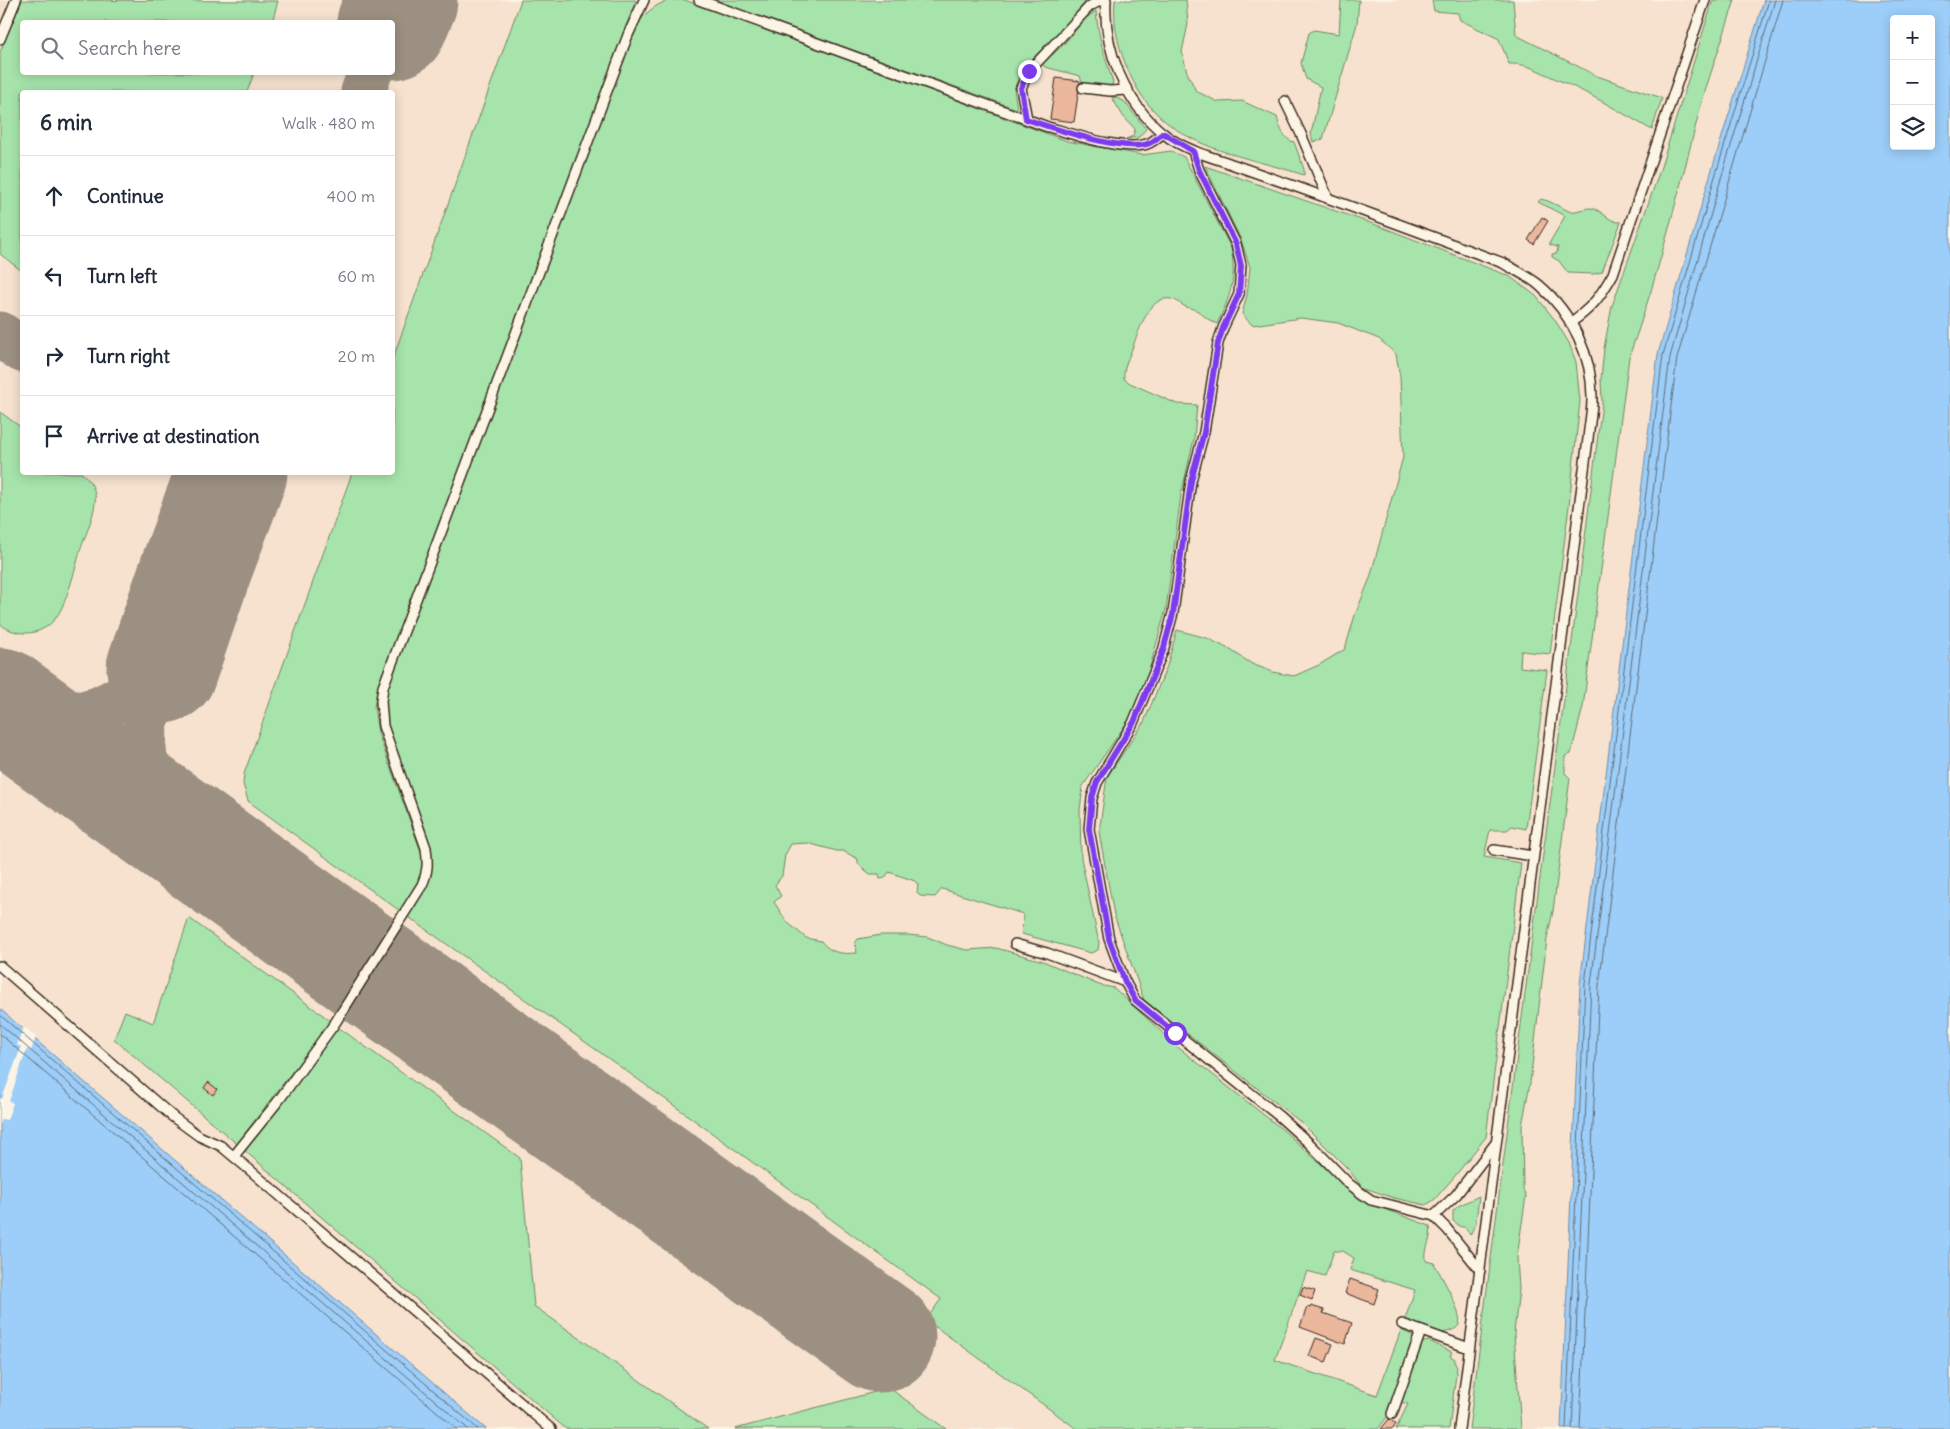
<!DOCTYPE html>
<meta charset="utf-8">
<style>
body{margin:0;font-family:Delius,sans-serif;background:#f6f6f7;color:#1f2937}
.controls{position:absolute;right:15px;top:15px;display:grid;overflow:hidden;border-radius:5px;box-shadow:0 2px 12px #0003}
.controls button{width:45px;height:45px;display:grid;place-items:center;padding:0;border:0;border-bottom:1px solid #e0e1e3;background:#fff;color:#1f2937;font:25px sans-serif}
.stop{position:absolute;width:15px;height:15px;margin:-11px;border:4px solid #7c3aed;border-radius:50%;background:#fff}
.stop.end{background:#7c3aed;border-color:#fff;box-shadow:0 1px 5px #0008}
.list{margin:0;padding:0;list-style:none}
h2{display:flex;justify-content:space-between;align-items:center;height:65px;margin:0;padding:0 20px;font-size:21px}
h2 small{font-size:16px;font-weight:400;color:#747a83}
.list li{display:grid;grid-template-columns:32px 1fr auto;gap:15px;align-items:center;box-sizing:border-box;height:80px;padding:0 20px;border-top:1px solid #e0e1e3}
.list b{display:block;font-size:19px;white-space:nowrap}
.list em{font-size:16px;font-style:normal;color:#747a83}
.icon{flex:none;width:28px;height:28px;fill:none;stroke:currentColor;stroke-width:2;stroke-linecap:round;stroke-linejoin:round}
.map{position:relative;flex:none;width:1950px;height:1429px;overflow:hidden}
.search{position:absolute;background:#fff;box-shadow:0 2px 12px #0003;left:20px;top:20px;width:375px;height:55px;display:flex;align-items:center;gap:12px;box-sizing:border-box;padding:0 18px;border-radius:5px;color:#747a83;font-size:19px}
.panel{position:absolute;background:#fff;box-shadow:0 2px 12px #0003;left:20px;top:90px;width:375px;height:385px;border-radius:5px}
.map>svg:first-child{display:block}
.built{fill:#f7e2cf;fill-rule:evenodd}
.green{fill:#a6e4ab;stroke:#708764}
.water{fill:#9ccef9;stroke:#758ca1;fill-rule:evenodd}
.pier{fill:#fcf5e5}
.lines{fill:none;stroke-linecap:round;stroke-linejoin:round}
.shore{stroke:#626c76;stroke-width:1}
.taxiway{stroke:#9c9082;stroke-width:45}
.runway{stroke:#9c9082;stroke-width:111}
.building{fill:#ebb79d;stroke:#3b2a1e}
.service-casing{stroke:#3b2a1e;stroke-width:12}
.service{stroke:#fcf5e5;stroke-width:9}
.route{stroke:#7c3aed;stroke-width:6}
</style>
<div class="map">
<svg width="1950" height="1429" viewBox="0 0 1950 1429">
<rect width="100%" height="100%" fill="#fcf5e5"/>
<filter id="ink" filterUnits="userSpaceOnUse"><feTurbulence type="fractalNoise" baseFrequency=".02" numOctaves="2"/><feDisplacementMap in="SourceGraphic" scale="10" xChannelSelector="R" yChannelSelector="G"/><feConvolveMatrix kernelMatrix="1 2 1 2 8 2 1 2 1" color-interpolation-filters="sRGB"/></filter>
<g filter="url(#ink)">
<path class="built" d="M0,0H1764L1709,179L1636,533L1580,984L1561,1429H486L0,1009ZM22,22H392V72H22ZM22,92H392V472H22Z"/>
<g class="green">
<path d="M22,0L278,1L272,22H22V72L254,73L247,92H22V271L0,254V52Z"/>
<path d="M521,0H636L378,686L374,707L378,733L423,857L421,876L400,911L248,801L243,784L244,774L352,473L392,472L393,358Z"/>
<path d="M669,0H685L1067,141L1142,155L1171,151L1184,157L1231,248C1237,279 1230,297 1217,324C1209,321 1204,316 1198,311C1194,308 1188,309 1184,306C1179,303 1177,300 1171,299C1149,295 1139,331 1133,346C1129,358 1123,366 1124,379L1130,383L1177,404L1197,405L1194,439L1181,495L1166,609L1148,674L1130,718L1083,786L1080,810L1081,858L1099,943L1098,950L1091,953L1022,934L1023,914L942,889L935,897L920,896L917,893L918,885L915,881L889,872L885,878L880,879L879,874H870L858,864V859L843,851H837L807,843L791,844L785,855L782,876L775,885L781,896L774,902L787,922L806,938L821,941C831,954 842,954 857,953L855,943L858,939L881,935H908L928,937L947,945L967,950L996,948L1043,961L1099,985L1114,988L1179,1048L1283,1130L1351,1191L1368,1203L1430,1226C1433,1238 1424,1248 1426,1261L1434,1263C1440,1274 1464,1314 1459,1325C1456,1330 1447,1332 1442,1333C1430,1333 1415,1323 1405,1319L1415,1290L1350,1270L1354,1258L1343,1251H1334L1325,1276L1307,1271L1275,1360L1377,1395L1401,1330L1414,1336L1388,1416L1378,1429H1077L926,1320L941,1299L636,1078L407,916C425,888 437,878 429,842L386,721L384,709L389,684L636,27C643,14 655,5 669,0Z"/>
<path d="M714,0H1087L1065,26L1023,68L1014,89L1017,109Z"/>
<path d="M1115,0H1186L1188,24L1182,52L1187,72L1196,91L1218,102L1242,101L1277,117C1279,126 1284,140 1294,142L1304,169V175C1230,151 1157,148 1125,63C1117,42 1113,23 1115,0Z"/>
<path d="M1341,0H1359L1357,24L1323,139L1313,142L1311,134L1321,87L1306,79L1301,63L1309,33L1314,30L1339,34Z"/>
<path d="M1432,0H1513L1516,35L1597,76L1662,98L1652,130C1620,112 1590,93 1556,79C1540,72 1528,63 1509,64L1499,39L1460,20L1458,13L1434,11Z"/>
<path d="M1713,0H1735C1724,35 1711,70 1701,105C1679,190 1659,274 1629,357L1583,707L1571,754L1565,756V773L1570,778L1553,911L1547,939L1530,1083L1522,1126L1523,1189L1526,1196L1517,1257L1519,1289L1514,1333L1521,1429H1469L1542,862L1571,649L1602,403L1601,379L1604,348L1612,306L1659,173Z"/>
<path d="M1096,11C1098,36 1105,58 1113,82L1112,85L1105,86L1082,83L1080,76L1045,67L1042,64L1063,45L1086,18Z"/>
<path d="M1111,96L1124,101L1146,129L1139,137L1126,139L1133,136L1135,129L1123,116Z"/>
<path d="M1205,166L1379,226L1509,276L1536,296L1555,320L1569,343L1576,362L1580,401L1569,506L1550,654L1521,651L1520,667L1547,670L1526,829L1512,826L1507,830H1490L1484,857L1521,863L1486,1137L1455,1176L1434,1200L1426,1205L1394,1198L1362,1187L1348,1169L1303,1124L1144,1000L1114,915L1099,832L1107,777L1144,722L1167,666L1177,630L1207,638L1229,649L1252,664L1273,672L1294,676L1319,665L1345,649L1355,615L1370,578L1403,457L1400,377L1396,354L1379,339L1338,323L1301,318L1252,325L1242,314L1247,295L1250,267L1241,240Z"/>
<path d="M1541,199L1548,201L1571,212C1577,211 1585,208 1591,208C1603,210 1609,223 1621,222L1602,272L1594,274L1568,273L1559,261L1552,257V254L1557,253L1558,247L1550,245V242L1565,216L1538,202Z"/>
<path d="M0,412L22,428V472L82,473C91,481 97,491 95,503C93,519 85,536 80,551C76,567 66,604 57,616C44,636 18,638 0,624Z"/>
<path d="M189,918L331,1021L237,1144L114,1039L125,1011L153,1023Z"/>
<path d="M338,1027L520,1158L534,1306L708,1429H566L245,1151Z"/>
<path d="M1479,1196L1476,1223L1470,1235L1465,1227H1461L1453,1221V1211L1458,1206Z"/>
<path d="M1429,1341L1452,1352L1450,1356L1455,1359V1364L1457,1367L1449,1429H1396L1408,1404L1400,1402L1419,1346L1424,1342Z"/>
<path d="M892,1390L946,1429H735L875,1392Z"/>
</g>
<g class="water">
<path d="M1764,0H1950V1429H1561L1580,984L1658,354L1709,179ZM1894,19H1931V146H1894Z"/>
<path d="M0,1009L486,1429H0Z"/>
</g>
<path class="pier" d="M23,1028L27,1029L36,1037L31,1051L27,1049L9,1101L13,1103L7,1120L2,1119L0,1125V1098L2,1099L21,1047L17,1045Z"/>
<g class="lines">
<g class="shore">
<path d="M0,1015L478,1429"/>
<path d="M0,1024L468,1429"/>
<path d="M0,1034L457,1429"/>
<path d="M1566,1429L1585,984L1663,355L1714,180L1769,0"/>
<path d="M1572,1429L1591,984L1670,357L1720,182L1775,0"/>
<path d="M1580,1429L1599,985L1677,358L1783,0"/>
</g>
<g class="taxiway">
<path d="M382,0L384,22"/>
<path d="M363,92L370,72"/>
<path d="M0,334L22,350"/>
<path d="M206,541L200,568L145,726L144,750L147,773L156,795L182,828L321,934"/>
<path d="M192,568L217,498L232,472"/>
<path d="M0,698C36,724 88,720 124,695C140,684 151,668 162,651"/>
</g>
<g class="runway">
<path d="M392,24L402,0"/>
<path d="M162,668L197,566L232,472"/>
<path d="M0,703L880,1337"/>
</g>
</g>
<g class="building">
<path d="M1056,78L1080,81L1074,122L1050,119Z"/>
<path d="M1542,217L1548,221L1534,244L1528,240Z"/>
<path d="M208,1082L217,1089L213,1095L204,1088Z"/>
<path d="M1350,1279L1379,1289L1374,1304L1345,1293Z"/>
<path d="M1303,1287L1315,1291L1312,1300L1300,1295Z"/>
<path d="M1311,1306L1324,1310L1323,1313L1352,1323L1345,1344L1300,1327L1307,1307L1310,1308Z"/>
<path d="M1316,1338L1333,1344L1326,1362L1309,1356Z"/>
<path d="M1389,1419L1396,1424L1393,1429H1381Z"/>
</g>
<g class="lines">
<defs>
<g id="service">
<path d="M699,0L1045,126C1070,133 1123,152 1147,144C1153,142 1158,137 1163,133"/>
<path d="M1106,0C1103,49 1125,103 1164,134C1182,148 1204,155 1226,162C1248,170 1271,178 1294,186C1364,211 1433,237 1503,263C1515,270 1528,276 1539,285C1572,313 1593,357 1592,400C1592,413 1589,426 1588,439L1459,1429"/>
<path d="M0,39L16,0"/>
<path d="M1083,88L1110,91L1128,90"/>
<path d="M1285,101L1301,134L1328,198"/>
<path d="M1027,119L1021,88L1029,71L1090,6L1102,0"/>
<path d="M1193,151L1199,170L1236,244L1241,265L1239,294L1223,328L1218,343L1204,432L1191,481L1173,613L1163,651L1133,723L1097,783L1092,798L1089,829L1109,939L1125,982L1135,1000L1280,1117L1311,1145L1348,1183L1361,1193L1371,1200L1434,1216L1447,1229L1480,1270"/>
<path d="M1570,323C1592,308 1600,297 1613,274L1705,0"/>
<path d="M1494,850L1533,856"/>
<path d="M1015,944L1047,953L1125,982"/>
<path d="M0,966L173,1117L199,1136L221,1146L251,1171L551,1429"/>
<path d="M234,1156L279,1100L335,1023L422,885C428,872 428,863 426,848L383,726L381,701L383,687L628,35L644,0"/>
<path d="M1434,1216L1456,1195L1495,1144"/>
<path d="M1402,1324L1469,1348"/>
<path d="M1392,1414L1421,1331"/>
</g>
</defs>
<use href="#service" class="service-casing"/>
<use href="#service" class="service"/>
</g>
</g>
<g class="lines" filter="url(#ink)">
<path class="route" d="M1029,71L1021,88L1026,119C1052,128 1123,152 1147,144C1153,143 1158,137 1163,133L1193,151L1199,170L1236,244L1241,266L1239,294L1223,328L1218,343L1204,432L1191,481L1173,614L1163,651L1134,722L1097,782L1092,798L1089,829L1109,939L1125,982L1135,1000L1175,1033"/>
</g>
</svg>
<div class="controls">
<button>+</button>
<button>−</button>
<button><svg class="icon" aria-label="layers" viewBox="0 0 24 24"><path d="M12 4l9 5-9 5-9-5zM3 14l9 5 9-5"/></svg></button>
</div>
<div class="stop" style="left:1175px;top:1033px"></div>
<div class="stop end" style="left:1029px;top:71px"></div>
<div class="search"><svg class="icon" aria-label="search" viewBox="0 0 24 24"><circle cx="10" cy="10" r="6"/><path d="M15 15l6 6"/></svg>Search here</div>
<section class="panel">
<h2>6 min<small>Walk · 480 m</small></h2>
<ul class="list">
<li><svg class="icon" aria-label="ahead" viewBox="0 0 24 24"><path d="M12 20V5M6 11l6-6 6 6"/></svg><div><b>Continue</b></div><em>400 m</em></li>
<li><svg class="icon" aria-label="left" viewBox="0 0 24 24"><path d="M17 20v-9H6M10 6l-5 5 5 5"/></svg><div><b>Turn left</b></div><em>60 m</em></li>
<li><svg class="icon" aria-label="right" viewBox="0 0 24 24"><path d="M7 20v-9h11M14 6l5 5-5 5"/></svg><div><b>Turn right</b></div><em>20 m</em></li>
<li><svg class="icon" aria-label="arrive" viewBox="0 0 24 24"><path d="M6 21V4h12l-3 4 3 4H6"/></svg><div><b>Arrive at destination</b></div></li>
</ul>
</section>
</div>
